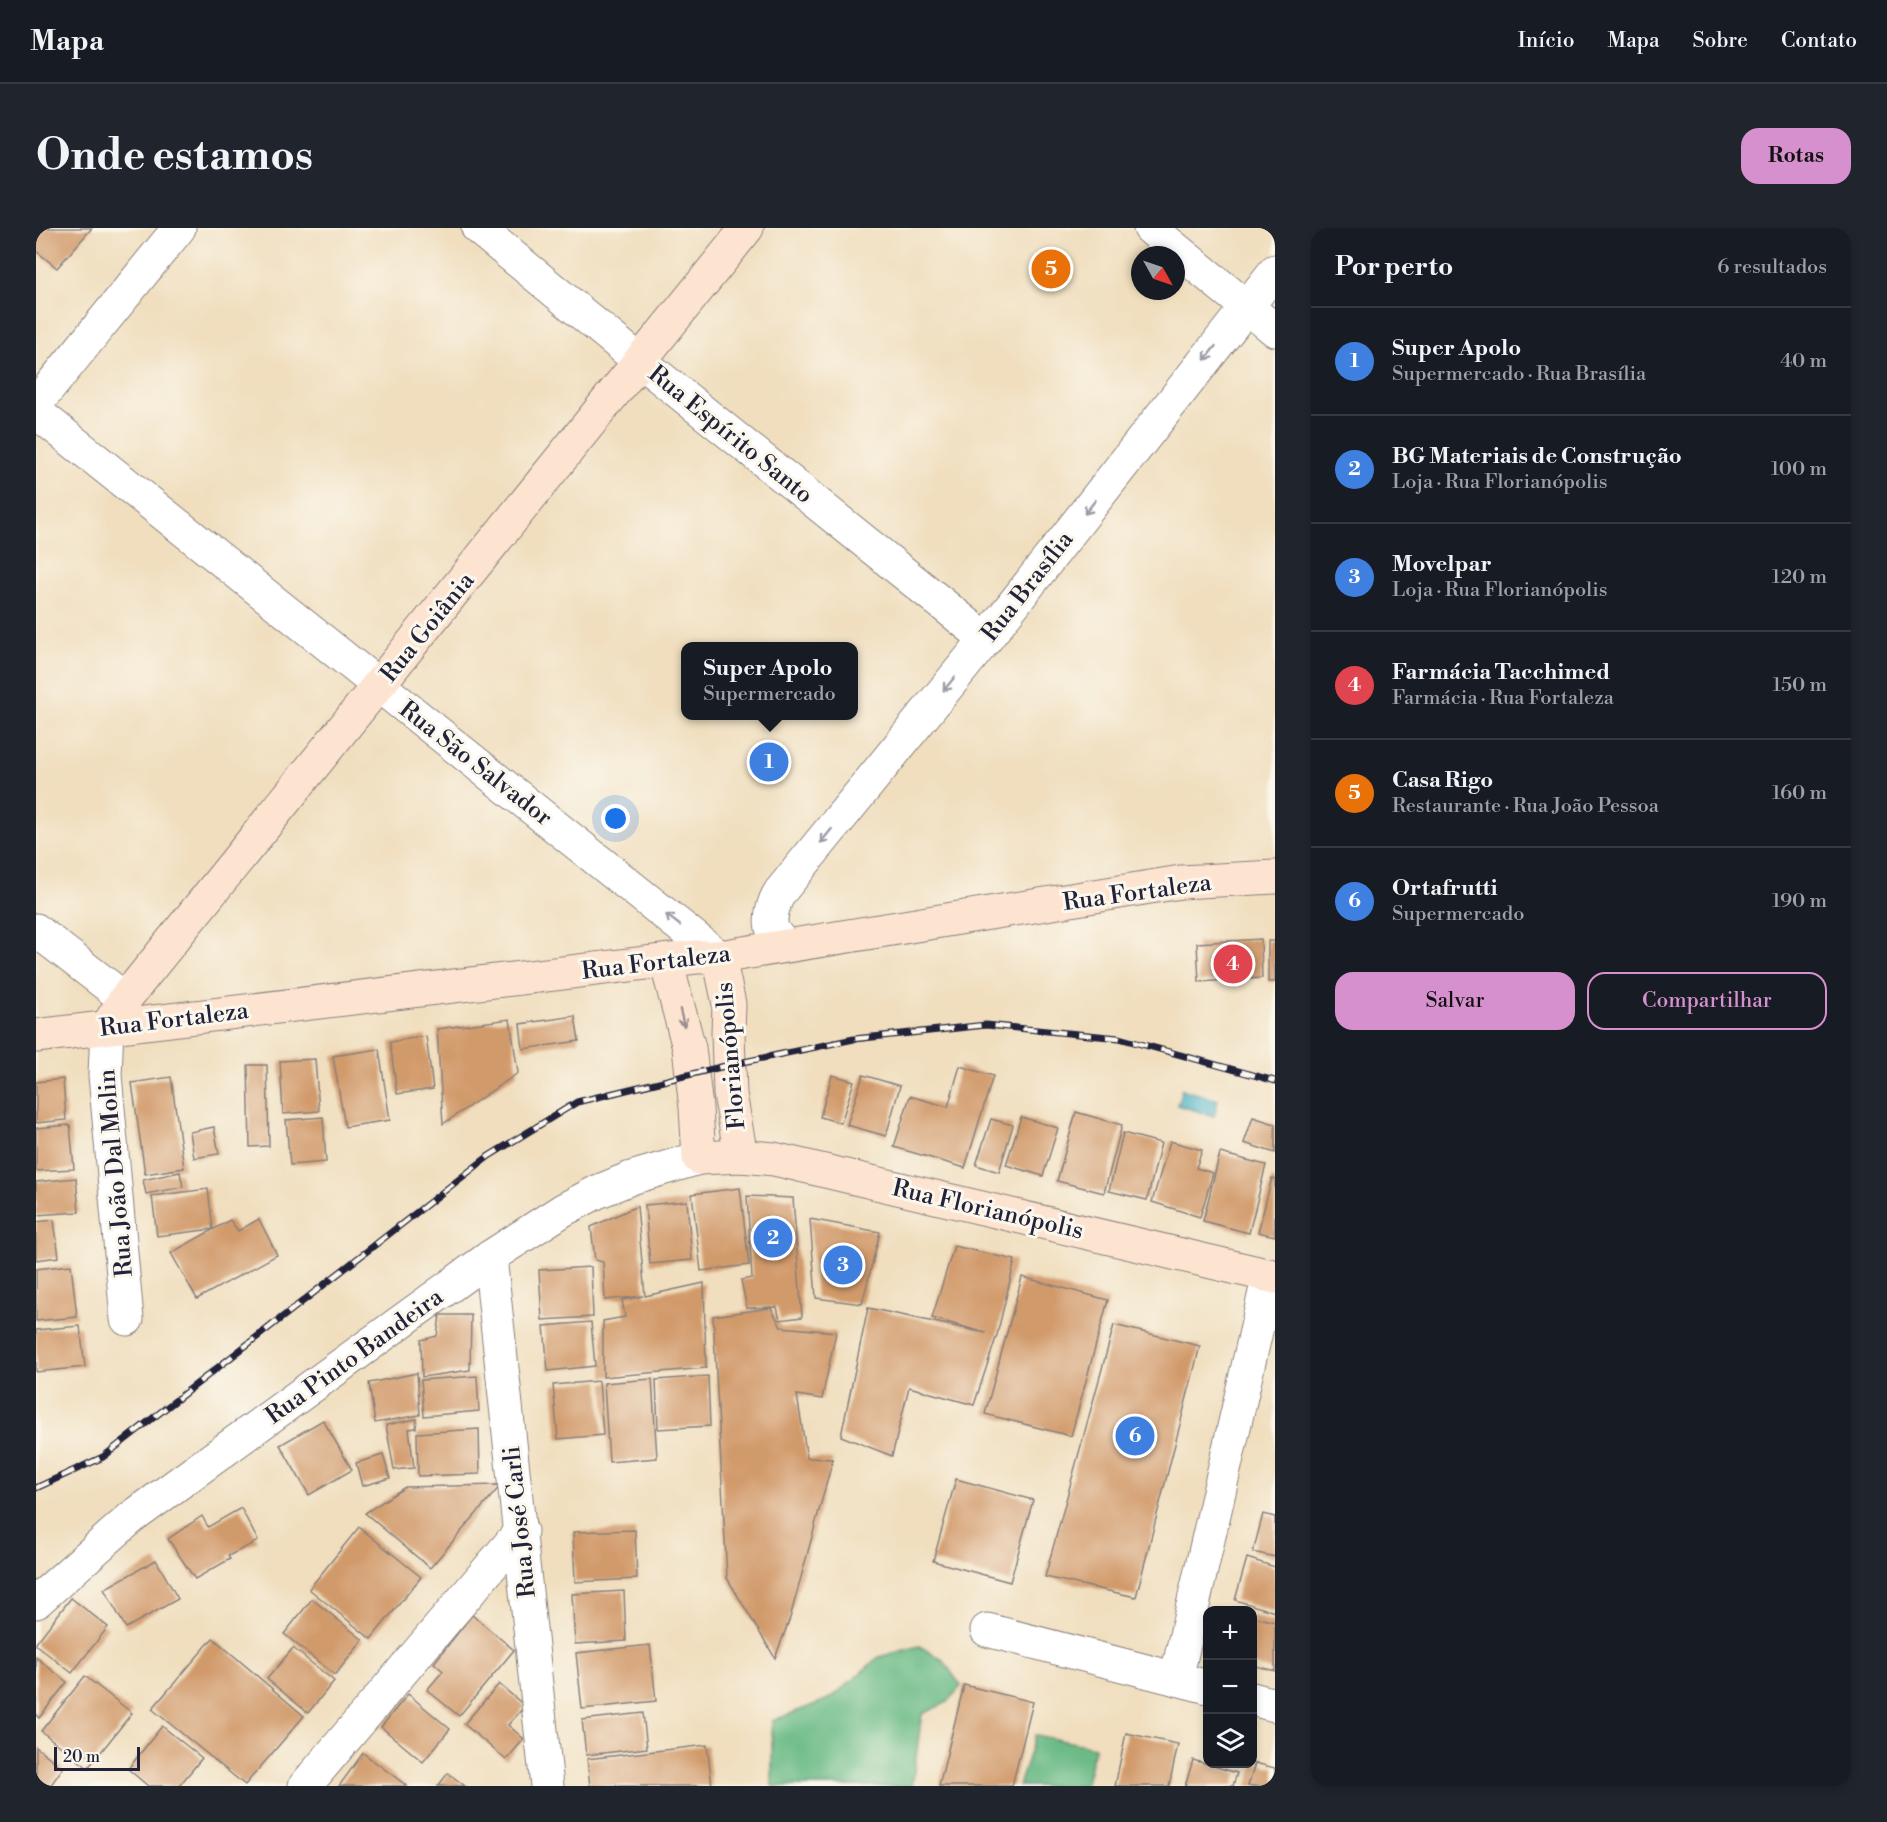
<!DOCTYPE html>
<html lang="pt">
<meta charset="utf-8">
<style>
body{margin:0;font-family:"Libre Bodoni",serif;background:#20242c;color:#f1f3f6}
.controls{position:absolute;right:18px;bottom:18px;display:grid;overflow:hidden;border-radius:12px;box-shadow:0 3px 9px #0003}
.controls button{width:54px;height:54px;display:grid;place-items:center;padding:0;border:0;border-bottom:2px solid #363941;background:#171b24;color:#f1f3f6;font:30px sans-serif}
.compass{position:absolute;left:1095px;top:18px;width:54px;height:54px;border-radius:50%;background:#171b24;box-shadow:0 3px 9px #0003;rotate:130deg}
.scale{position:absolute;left:18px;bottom:15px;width:86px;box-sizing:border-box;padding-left:6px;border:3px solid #22223b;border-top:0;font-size:16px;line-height:21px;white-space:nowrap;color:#22223b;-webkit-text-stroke:4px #fbf7ec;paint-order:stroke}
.you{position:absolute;left:580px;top:591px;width:21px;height:21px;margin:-15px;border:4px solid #fff;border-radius:50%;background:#1a73e8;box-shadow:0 0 0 9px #1a73e833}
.badge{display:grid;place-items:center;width:39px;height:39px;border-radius:50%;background:#d690ce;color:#fff;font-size:20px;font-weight:700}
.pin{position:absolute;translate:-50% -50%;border:3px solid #fff;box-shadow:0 2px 6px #0006}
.popup{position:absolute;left:645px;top:414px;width:177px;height:78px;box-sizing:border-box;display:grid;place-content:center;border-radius:12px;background:#171b24;filter:drop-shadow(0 2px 4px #0005);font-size:20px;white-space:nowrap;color:#9ea1a6}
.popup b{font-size:22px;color:#f1f3f6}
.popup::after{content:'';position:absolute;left:50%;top:100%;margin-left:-12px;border:12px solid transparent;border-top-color:#171b24}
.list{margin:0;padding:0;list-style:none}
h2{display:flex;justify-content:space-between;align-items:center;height:78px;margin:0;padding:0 24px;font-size:26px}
h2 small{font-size:20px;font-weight:400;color:#9ea1a6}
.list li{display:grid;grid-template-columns:39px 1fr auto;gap:18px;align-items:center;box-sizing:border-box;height:108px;padding:0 24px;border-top:2px solid #363941}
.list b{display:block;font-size:22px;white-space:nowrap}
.list p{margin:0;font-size:20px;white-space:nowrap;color:#9ea1a6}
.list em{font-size:20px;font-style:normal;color:#9ea1a6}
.actions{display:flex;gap:12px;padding:18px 24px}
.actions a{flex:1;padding:14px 0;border:2px solid #d690ce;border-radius:18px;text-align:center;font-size:21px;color:#d690ce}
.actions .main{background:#d690ce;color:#111}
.icon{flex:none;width:33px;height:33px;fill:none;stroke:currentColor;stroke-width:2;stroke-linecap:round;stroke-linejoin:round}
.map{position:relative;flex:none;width:1239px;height:1558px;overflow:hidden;border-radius:18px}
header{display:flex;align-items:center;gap:36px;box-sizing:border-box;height:84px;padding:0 30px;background:#171b24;border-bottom:2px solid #363941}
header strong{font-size:28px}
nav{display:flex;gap:33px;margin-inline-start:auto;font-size:21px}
.intro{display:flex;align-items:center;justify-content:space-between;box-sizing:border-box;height:144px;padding:0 36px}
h1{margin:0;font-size:42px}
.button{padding:15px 27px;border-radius:18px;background:#d690ce;color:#111;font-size:21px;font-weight:700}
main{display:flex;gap:36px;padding:0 36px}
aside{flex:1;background:#171b24;border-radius:18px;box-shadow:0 3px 9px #0003}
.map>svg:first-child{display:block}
.forest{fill:#6cbb86;stroke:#476e60;stroke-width:1.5}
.water{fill:#46b2c3;stroke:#346a7f;stroke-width:1.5}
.building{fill:#d19a6a}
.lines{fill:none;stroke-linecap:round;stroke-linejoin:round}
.street-casing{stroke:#89807c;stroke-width:35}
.secondary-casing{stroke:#89807c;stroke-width:35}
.street{stroke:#fff;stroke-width:33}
.secondary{stroke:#fde4d1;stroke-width:33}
.rail-casing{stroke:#22223b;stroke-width:7}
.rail{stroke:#fbf7ec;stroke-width:4.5;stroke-dasharray:14;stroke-linecap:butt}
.oneway{stroke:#9c9ca7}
.oneway2{stroke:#9a8d8e}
.labels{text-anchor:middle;stroke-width:6;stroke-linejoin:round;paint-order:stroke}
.street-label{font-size:24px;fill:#22223b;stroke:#fbf7ec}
</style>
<header>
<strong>Mapa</strong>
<nav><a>Início</a><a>Mapa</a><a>Sobre</a><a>Contato</a></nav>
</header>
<div class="intro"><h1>Onde estamos</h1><a class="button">Rotas</a></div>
<main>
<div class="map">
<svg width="1239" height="1558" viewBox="0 0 1239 1558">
<rect width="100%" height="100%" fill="#fbf7ec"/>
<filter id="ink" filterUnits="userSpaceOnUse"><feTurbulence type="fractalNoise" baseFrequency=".0167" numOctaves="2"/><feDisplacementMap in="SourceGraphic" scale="12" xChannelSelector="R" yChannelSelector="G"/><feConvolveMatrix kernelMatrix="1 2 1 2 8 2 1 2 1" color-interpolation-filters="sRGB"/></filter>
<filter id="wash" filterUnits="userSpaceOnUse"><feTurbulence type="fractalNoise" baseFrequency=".008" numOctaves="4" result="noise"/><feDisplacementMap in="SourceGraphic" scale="24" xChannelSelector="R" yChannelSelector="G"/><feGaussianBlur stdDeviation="1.35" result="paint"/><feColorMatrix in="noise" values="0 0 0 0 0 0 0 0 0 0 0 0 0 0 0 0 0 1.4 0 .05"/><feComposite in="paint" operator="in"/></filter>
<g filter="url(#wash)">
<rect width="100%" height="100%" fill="#f0debe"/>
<g class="forest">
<path d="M883,1418L907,1432L925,1458L912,1474L886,1486L876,1558H736V1493L795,1470L843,1429Z"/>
<path d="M999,1507L1059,1519L1049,1558H983Z"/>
</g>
<path class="water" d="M1146,861L1182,872L1178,888L1141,877Z"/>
<g id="blocks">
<g class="building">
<path d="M0,0H56L21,40L0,23Z"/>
<path d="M1225,711L1226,750L1163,754L1161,715Z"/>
<rect x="1232" y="713" width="7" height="41"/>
<path d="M539,788L543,813L487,821L484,796Z"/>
<path d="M474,791L482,845L407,896L401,801Z"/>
<path d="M390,808L397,861L361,866L354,814Z"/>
<path d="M343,821L354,892L309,899L297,828Z"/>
<path d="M279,831L283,883L247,886L244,833Z"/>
<path d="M212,837H231L233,918L214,919Z"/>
<path d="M924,838L957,848L929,940L858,919L874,868L912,879Z"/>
<path d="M796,847L818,853L805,895L784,889Z"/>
<path d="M827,847L864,858L850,908L811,897Z"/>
<path d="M135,849L148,940L109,946L96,855Z"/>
<path d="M27,851L30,892L0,895V854Z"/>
<path d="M1040,884L1086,897L1068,965L1021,953Z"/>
<path d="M287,889L290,934L254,937L250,892Z"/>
<path d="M985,889L1022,900L1007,948L970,937Z"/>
<path d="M1217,889L1239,896V925L1208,915Z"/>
<path d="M955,891L977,897L963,944L940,937Z"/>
<path d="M34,897L38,941L0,943V900Z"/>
<path d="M178,899L183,926L158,930L154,904Z"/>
<path d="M1087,905L1125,915L1111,972L1073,963Z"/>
<path d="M1134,913L1166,922L1160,940L1177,945L1164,989L1116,974Z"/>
<path d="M1184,925L1230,937L1213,1005L1167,993Z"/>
<path d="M144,944L147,959L110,966L107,952Z"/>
<path d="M40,950L43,984L0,987V954Z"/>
<path d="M1236,950L1239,951V1008L1222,1004Z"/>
<path d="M704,960L713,1037L665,1043L656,966Z"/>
<path d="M172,961L177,1001L121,1008L116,968Z"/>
<path d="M711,968L757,970L766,1089L744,1092L741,1079L711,1080L705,1052L716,1050Z"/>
<path d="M651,973L656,1032L614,1036L609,977Z"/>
<path d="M601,978L609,1068L668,1055L670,1140L567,1149V1093L589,1089L586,1072L607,1068L569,1072L567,1034L559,1032L555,999Z"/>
<path d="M223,991L241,1027L161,1071L135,1025L194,992L202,1003Z"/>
<path d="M774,991L844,1004L826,1076L780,1070Z"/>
<path d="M18,992L23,1029L0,1032V994Z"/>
<path d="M918,1018L979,1032L961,1107L938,1177L873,1159L856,1228L805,1208L832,1080L950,1105L896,1090Z"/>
<path d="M35,1037L41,1089L0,1093V1041Z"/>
<path d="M555,1039L557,1089L506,1092L503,1042Z"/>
<path d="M986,1049L1072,1072L1035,1208L949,1186Z"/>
<path d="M735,1080L745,1099L800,1104L786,1171L761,1167L771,1230L797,1231L754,1390L739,1430L691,1350L677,1088Z"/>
<path d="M404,1087H435L434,1142L386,1149L385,1112L401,1108Z"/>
<path d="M555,1094L559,1138L512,1143L508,1098Z"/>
<path d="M1078,1097L1164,1118L1100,1369L1009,1349Z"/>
<path d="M44,1098L49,1139L0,1144V1102Z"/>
<path d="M381,1145L384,1187L339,1195L333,1155Z"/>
<path d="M441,1148L443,1183L388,1188L385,1152Z"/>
<path d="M672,1148L674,1198L622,1201L620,1152Z"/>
<path d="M616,1151L621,1230L573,1234L568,1155Z"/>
<path d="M563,1153L567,1207L522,1211L517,1157Z"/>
<path d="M381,1191L380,1200L373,1201L378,1240L358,1242L350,1197Z"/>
<path d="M287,1192L316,1242L273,1267L244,1217Z"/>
<path d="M443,1201L444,1246L382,1248L381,1205Z"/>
<path d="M347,1227L354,1250L326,1258L320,1235Z"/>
<path d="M920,1251L997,1272L974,1354L897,1333Z"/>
<path d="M465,1257L394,1340L329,1285L369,1259Z"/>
<path d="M205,1280L222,1313L192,1328L194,1331L159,1351L132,1311L166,1288L172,1299Z"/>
<path d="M1227,1286L1239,1289V1329L1217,1324Z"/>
<path d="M323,1299L385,1349L335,1411L273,1361Z"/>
<path d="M599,1302L601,1351L539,1354L537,1304Z"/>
<path d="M1211,1330L1239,1339V1384L1199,1372Z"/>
<path d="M120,1332L142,1371L90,1400L68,1361Z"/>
<path d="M588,1363L590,1413L539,1416L536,1366Z"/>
<path d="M35,1370L72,1399L36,1445L0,1417V1415Z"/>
<path d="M276,1371L327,1412L299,1447L248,1406Z"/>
<path d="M436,1387L478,1422L423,1488L391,1462L407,1443L398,1435Z"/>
<path d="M1216,1388L1239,1394V1443L1216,1437Z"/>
<path d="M177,1410L268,1488L209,1557L116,1481Z"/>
<path d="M614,1417L620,1473L546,1481L540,1425Z"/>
<path d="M257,1420L298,1453L272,1485L231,1451Z"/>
<path d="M0,1429L31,1454L3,1490L0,1487Z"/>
<path d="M49,1448L96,1485L52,1540L5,1503Z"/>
<path d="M463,1456L489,1478L472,1497L488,1511L470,1532L428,1496Z"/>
<path d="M928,1457L997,1474L976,1558H903Z"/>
<path d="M372,1466L414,1501L387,1534L345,1499Z"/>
<path d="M607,1485L611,1520L550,1527L546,1492Z"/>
<path d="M126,1498L166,1530L143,1558H112L92,1541Z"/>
<path d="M1090,1505L1142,1516L1133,1558H1079Z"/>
<path d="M671,1517L676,1558H554L551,1531Z"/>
<path d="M0,1519L27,1540L14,1558H0Z"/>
<path d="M327,1525L371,1558H303Z"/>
<path d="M1157,1532L1201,1545L1197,1558H1149Z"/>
<path d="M1219,1535L1239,1540V1558H1212Z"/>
<path d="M412,1545L429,1558H402Z"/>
</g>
</g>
</g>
<g filter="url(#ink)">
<use href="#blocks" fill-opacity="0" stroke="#89807c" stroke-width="1.5"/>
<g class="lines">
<defs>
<g id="street">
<path d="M442,0L605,134L950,411"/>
<path d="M1114,0L1239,102"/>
<path d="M0,176L143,0"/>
<path d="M0,184L683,729"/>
<path d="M0,702L89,771"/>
<path d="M749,717C745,713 739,707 737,702C732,692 738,673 744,664L950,411L1239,43"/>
<path d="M71,799L69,847L91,1091"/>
<path d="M454,1029L511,1558"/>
<path d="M0,1374L95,1290L454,1029L527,982L561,964L595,950L663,930"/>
<path d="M951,1402L1172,1459"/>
<path d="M1140,1451L1233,1047"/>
<path d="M1216,1471L1239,1477"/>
<path d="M269,1558L485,1303"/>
</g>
<g id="secondary">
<path d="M683,729L693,776L692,805L694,866L705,928"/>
<path d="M630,733L653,820L660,880L663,930L705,928L738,931L1239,1049"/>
<path d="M71,799L89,771L711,0"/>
<path d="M0,808L660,729H683L1145,654L1239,649"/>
</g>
</defs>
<use href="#street" class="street-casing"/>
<use href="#secondary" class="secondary-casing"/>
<use href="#street" class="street"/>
<use href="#secondary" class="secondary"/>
<defs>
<path id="rail" d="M0,1260L67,1229L453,928L541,874L693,837L818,811L950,797L1083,810L1239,853"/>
</defs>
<use href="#rail" class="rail-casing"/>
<use href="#rail" class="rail"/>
</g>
<defs><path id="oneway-shaft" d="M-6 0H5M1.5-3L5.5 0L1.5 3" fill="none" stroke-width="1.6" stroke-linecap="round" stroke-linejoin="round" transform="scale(1.5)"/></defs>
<g class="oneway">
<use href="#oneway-shaft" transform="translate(1174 125) rotate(128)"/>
<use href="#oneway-shaft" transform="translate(1054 279) rotate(128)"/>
<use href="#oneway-shaft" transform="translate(913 456) rotate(129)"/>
<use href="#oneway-shaft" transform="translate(790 608) rotate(129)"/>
<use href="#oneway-shaft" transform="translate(637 692) rotate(-142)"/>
</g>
<use class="oneway2" href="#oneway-shaft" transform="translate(646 790) rotate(76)"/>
</g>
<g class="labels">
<g class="street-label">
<text transform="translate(695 206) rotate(39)" y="8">Rua Espírito Santo</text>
<text transform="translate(991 358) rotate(-52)" y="8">Rua Brasília</text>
<text transform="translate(391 399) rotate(-51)" y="8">Rua Goiânia</text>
<text transform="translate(440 535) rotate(38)" y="8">Rua São Salvador</text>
<text transform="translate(1101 664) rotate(-8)" y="8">Rua Fortaleza</text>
<text transform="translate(620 734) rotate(-7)" y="8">Rua Fortaleza</text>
<text transform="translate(138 791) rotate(-7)" y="8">Rua Fortaleza</text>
<text transform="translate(694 828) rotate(-95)" y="8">Florianópolis</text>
<text transform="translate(79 945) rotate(-95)" y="8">Rua João Dal Molin</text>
<text transform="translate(952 981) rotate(13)" y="8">Rua Florianópolis</text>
<text transform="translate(318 1128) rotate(-36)" y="8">Rua Pinto Bandeira</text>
<text transform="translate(483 1294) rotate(-96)" y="8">Rua José Carli</text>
</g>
</g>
</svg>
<div class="controls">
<button>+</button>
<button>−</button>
<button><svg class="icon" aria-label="layers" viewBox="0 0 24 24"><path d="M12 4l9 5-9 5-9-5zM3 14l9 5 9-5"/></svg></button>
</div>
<svg class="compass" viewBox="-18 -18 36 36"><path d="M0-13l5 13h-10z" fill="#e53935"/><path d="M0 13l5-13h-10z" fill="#9ea1a6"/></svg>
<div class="scale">20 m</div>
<div class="you"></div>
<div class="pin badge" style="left:733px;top:534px;background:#3f7fe0">1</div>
<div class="popup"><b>Super Apolo</b>Supermercado</div>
<div class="pin badge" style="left:737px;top:1010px;background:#3f7fe0">2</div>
<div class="pin badge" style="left:807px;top:1037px;background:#3f7fe0">3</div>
<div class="pin badge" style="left:1197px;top:736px;background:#e0444e">4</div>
<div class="pin badge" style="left:1015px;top:41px;background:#e8710a">5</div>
<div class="pin badge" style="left:1099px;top:1208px;background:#3f7fe0">6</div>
</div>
<aside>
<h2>Por perto<small>6 resultados</small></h2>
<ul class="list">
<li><span class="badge" style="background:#3f7fe0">1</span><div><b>Super Apolo</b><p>Supermercado · Rua Brasília</p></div><em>40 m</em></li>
<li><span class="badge" style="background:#3f7fe0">2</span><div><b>BG Materiais de Construção</b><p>Loja · Rua Florianópolis</p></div><em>100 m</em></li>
<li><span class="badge" style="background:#3f7fe0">3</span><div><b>Movelpar</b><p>Loja · Rua Florianópolis</p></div><em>120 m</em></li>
<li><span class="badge" style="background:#e0444e">4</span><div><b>Farmácia Tacchimed</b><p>Farmácia · Rua Fortaleza</p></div><em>150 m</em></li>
<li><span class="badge" style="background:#e8710a">5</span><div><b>Casa Rigo</b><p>Restaurante · Rua João Pessoa</p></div><em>160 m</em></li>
<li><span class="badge" style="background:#3f7fe0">6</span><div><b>Ortafrutti</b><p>Supermercado</p></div><em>190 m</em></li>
</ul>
<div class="actions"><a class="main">Salvar</a><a>Compartilhar</a></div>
</aside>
</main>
